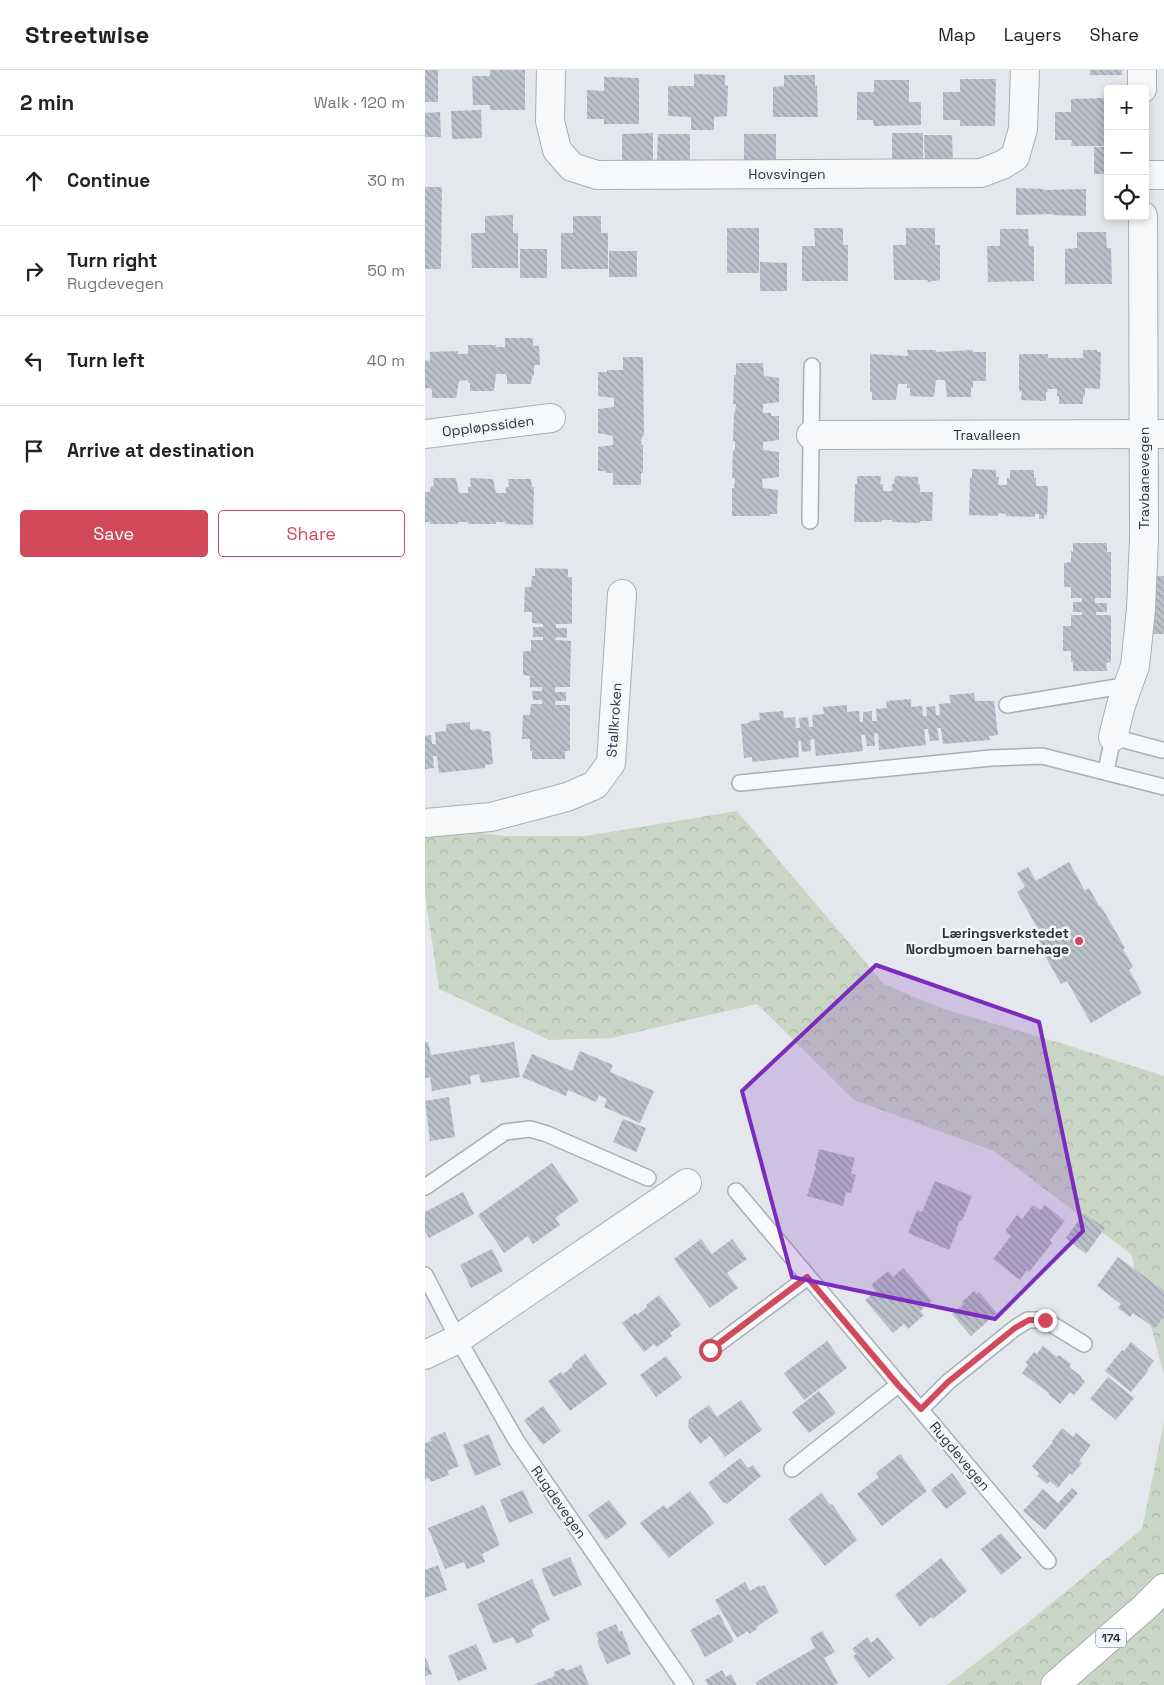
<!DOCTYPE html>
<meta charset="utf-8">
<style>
body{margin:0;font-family:"Space Grotesk",sans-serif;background:#f6f6f6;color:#222}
.controls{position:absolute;right:15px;top:15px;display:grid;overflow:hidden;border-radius:5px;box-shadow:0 2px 8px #0003}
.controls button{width:45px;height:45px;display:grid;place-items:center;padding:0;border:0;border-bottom:1px solid #e0e0e0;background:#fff;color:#222;font:25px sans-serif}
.stop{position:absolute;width:15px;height:15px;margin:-11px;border:4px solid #d1495b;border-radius:50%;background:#fff}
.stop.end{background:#d1495b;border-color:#fff;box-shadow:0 1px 5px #0008}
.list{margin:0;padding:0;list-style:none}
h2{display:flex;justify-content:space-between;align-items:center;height:65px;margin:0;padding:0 20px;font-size:21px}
h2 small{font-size:16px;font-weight:400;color:#767676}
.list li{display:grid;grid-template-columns:32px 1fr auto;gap:15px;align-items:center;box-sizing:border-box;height:90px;padding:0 20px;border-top:1px solid #e0e0e0}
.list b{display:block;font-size:19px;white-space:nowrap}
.list p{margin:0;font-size:16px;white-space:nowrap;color:#767676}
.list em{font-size:16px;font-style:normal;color:#767676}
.actions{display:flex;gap:10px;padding:15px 20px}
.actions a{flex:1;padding:11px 0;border:1px solid #d1495b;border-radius:5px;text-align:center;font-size:18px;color:#d1495b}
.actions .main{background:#d1495b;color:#fff}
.icon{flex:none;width:28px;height:28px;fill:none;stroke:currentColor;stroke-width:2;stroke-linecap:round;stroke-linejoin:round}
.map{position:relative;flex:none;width:739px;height:1615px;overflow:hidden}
header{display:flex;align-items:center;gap:30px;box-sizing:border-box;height:70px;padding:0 25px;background:#fff;border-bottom:1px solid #e0e0e0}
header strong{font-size:24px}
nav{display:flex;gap:28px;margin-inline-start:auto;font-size:18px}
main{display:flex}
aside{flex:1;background:#fff}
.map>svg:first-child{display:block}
.forest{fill:url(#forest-crowns)}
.building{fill:url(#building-back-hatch)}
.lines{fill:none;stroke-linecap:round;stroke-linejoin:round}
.service-casing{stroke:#a9aeb7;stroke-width:18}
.minor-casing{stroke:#a9aeb7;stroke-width:30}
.primary-casing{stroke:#a3abb8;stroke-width:30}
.service{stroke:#f7f8fa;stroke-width:15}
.minor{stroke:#f7f8fa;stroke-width:28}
.primary{stroke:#fff;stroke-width:28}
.route{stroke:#d1495b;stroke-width:6}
.marked{fill:#7b2cbf;fill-opacity:0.2;stroke:#7b2cbf;stroke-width:4;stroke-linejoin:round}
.poi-dot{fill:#d1495b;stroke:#f4f6f9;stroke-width:2}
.labels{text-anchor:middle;stroke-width:5;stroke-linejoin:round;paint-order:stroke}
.shield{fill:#f4f6f9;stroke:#676e7b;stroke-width:1}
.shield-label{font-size:12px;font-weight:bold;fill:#2b3445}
.street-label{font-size:14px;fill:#2b3445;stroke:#f4f6f9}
.poi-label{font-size:14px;font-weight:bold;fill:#2b3445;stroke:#f4f6f9;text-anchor:end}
</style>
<header>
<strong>Streetwise</strong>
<nav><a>Map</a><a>Layers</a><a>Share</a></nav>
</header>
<main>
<aside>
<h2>2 min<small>Walk · 120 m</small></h2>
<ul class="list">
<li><svg class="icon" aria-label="ahead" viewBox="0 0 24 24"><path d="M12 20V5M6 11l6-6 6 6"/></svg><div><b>Continue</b></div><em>30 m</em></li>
<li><svg class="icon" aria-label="right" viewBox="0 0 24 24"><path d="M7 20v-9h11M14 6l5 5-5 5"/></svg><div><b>Turn right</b><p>Rugdevegen</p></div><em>50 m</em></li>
<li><svg class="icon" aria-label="left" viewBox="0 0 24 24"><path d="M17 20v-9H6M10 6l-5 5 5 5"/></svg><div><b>Turn left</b></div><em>40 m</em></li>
<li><svg class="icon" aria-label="arrive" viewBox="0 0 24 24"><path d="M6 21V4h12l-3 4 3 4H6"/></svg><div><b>Arrive at destination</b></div></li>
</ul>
<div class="actions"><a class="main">Save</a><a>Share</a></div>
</aside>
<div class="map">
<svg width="739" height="1615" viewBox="0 0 739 1615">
<defs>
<pattern id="forest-crowns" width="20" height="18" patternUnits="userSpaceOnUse" patternTransform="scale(1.25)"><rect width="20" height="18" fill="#c9d6c5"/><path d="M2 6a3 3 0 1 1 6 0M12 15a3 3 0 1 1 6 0" fill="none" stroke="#adb8ab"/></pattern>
<pattern id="building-back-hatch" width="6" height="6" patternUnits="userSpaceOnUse" patternTransform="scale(1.25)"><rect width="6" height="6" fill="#bbc0ca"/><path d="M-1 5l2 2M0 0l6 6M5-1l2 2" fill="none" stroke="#989da6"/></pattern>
</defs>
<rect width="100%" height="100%" fill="#e4e7ec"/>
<g class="forest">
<path d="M312,741L459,914L518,939L629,971L739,1006V1304L706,1184L569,1081L429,1030L332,934L186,968L124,970L14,919L0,824V755L78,766H161Z"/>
<path d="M739,1352V1615H522L605,1551L717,1459Z"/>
</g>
<g class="building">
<rect x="0" y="0" width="13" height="32"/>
<path d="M65,0H100V40H65V35H48L47,6H65Z"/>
<rect x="665" y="0" width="32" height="5"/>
<path d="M269,4L300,5V16L303,15L302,46L289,47V60H266V47L243,46V16H269Z"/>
<path d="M359,5H390V16H392L393,47H348V17L359,16Z"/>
<path d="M179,7L214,8V54H179V49H162V20L179,21Z"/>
<path d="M535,9H571L570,56H535V50H518V22H535Z"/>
<path d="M449,10H484V50V32H496V55L449,56L448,50H432V22H449Z"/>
<path d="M681,28L682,76H646L647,70H630V42H646V29Z"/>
<path d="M56,40L57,68L27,69L26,41Z"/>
<path d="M15,42L16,67H0V43Z"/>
<path d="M228,63V91H197V64Z"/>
<rect x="467" y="63" width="31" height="29"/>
<path d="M233,64H265V91H232Z"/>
<rect x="319" y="64" width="32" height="27"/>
<path d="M499,65H527L528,93H500Z"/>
<rect x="669" y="77" width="14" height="27"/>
<path d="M0,117H17L16,199H0Z"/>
<path d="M591,118L619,119V120L661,119V146L628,145V144L591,145Z"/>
<path d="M88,145V163H93V198H47L46,163H60V146Z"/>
<path d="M148,146H176V163H183V199H136V163H148Z"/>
<rect x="302" y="158" width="32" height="45"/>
<path d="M389,158H418V175H423V211H377V176H390Z"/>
<path d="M481,158H510V175H515V210L502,212L503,210H469L468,175H481Z"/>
<path d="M575,159H603L604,176H609V211L563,212L562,176H575Z"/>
<path d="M652,162H681L682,178H686L687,214H640V179L652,178Z"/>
<rect x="95" y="179" width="27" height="29"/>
<rect x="184" y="181" width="28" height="26"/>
<path d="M335,192L362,193V221H335Z"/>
<path d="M80,268H108V276H114L115,295H109V305L107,306L106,314H82V306H81V304H71L69,321H45V313H43V310L34,311L31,328H7V320H6V318H0V290L5,291V282L33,281V284H43V275H71V277H80Z"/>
<path d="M482,280H511V282L548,280V282H561V311H548V318H546V327H522L520,310H511L509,327L485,326V318H482V314H473L471,330H447V322H445V284L483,286Z"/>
<path d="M658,280H672V282H676L675,319L660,318V326H658V334H634V326H632V319H623L622,322H621V331L596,330L597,321L594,322V284H623V288H658Z"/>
<path d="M198,287H218L219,366H217L216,375H218V403H216V415H188V403H181V401H173V377L188,375V366L173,363V339L189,337V328L173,326V302H182V300H198Z"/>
<path d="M311,293H338L339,306L354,308V332L338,334V343H346V346H354V370L338,372V380L354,382V407L337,409L338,418L353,420L352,444H345V446H307V418H309L310,408H307L308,380H310V371H308L309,343H310L311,334H308L309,305H311Z"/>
<path d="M547,399L571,400V407H574L573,415H582V408H585V400H609V408H611V416H623L622,445H619V449H614V444H610V447L581,446V444L573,443V446L544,445L545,407H547Z"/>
<path d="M432,406H456L455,414H458V421H467V414H469L470,406L493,407V415L495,414V422H508L507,451H495V453L467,452V450H457V452H429L430,414H432Z"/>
<path d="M8,408H31L34,423H43V417H46L45,408L68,409L71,423H81V417H84L83,409H106L107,417H109L108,455L80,454V452H71V454H43V452H33V454H5V452H0V422H5L6,416H9Z"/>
<path d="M648,473H682V482H686V528H670V533H682V542H671V545H686V592L681,593L682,601H648V592H646V581H638V556H646V545H657V542H648V532H657V528H646V517H639V493L646,492V481L648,482Z"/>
<path d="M110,498L143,499V507H147V554H131V558H142V568L131,567L130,570L146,571L145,617H130V622H141V631H130V635H145V681H140V689H107V681H105V669H97L98,645H105L106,634H117V630H108L107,621H117V617H105V606L98,605V581H106V570H118V567H108V557H118V554L107,553V542H99L100,517H106L107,506H110Z"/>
<path d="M728,506H739V564H727Z"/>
<path d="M549,623L550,631H569L573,665L564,666L565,670L518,674L516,658H512L514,670L509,671H505L503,659H499L501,675L454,680L453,663L449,664L450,676H442L440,665H436L438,681L391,686L389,669L385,670L386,681L377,682L376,671H373L374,687L327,692V687L319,688L316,654L324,653V651L335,650L334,643L358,641L359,648L370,647L371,658H375L374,648L383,647L384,657H388L387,645L399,644L398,637L422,635V642L434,641L435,652H438V642L447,641V651H452L451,639L462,638L461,631L486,629V637L497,636L498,646H502L501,637L510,636L511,645H515L514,634L526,633L524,625Z"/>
<path d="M45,652V660L56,659L57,661H65L68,694L60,695V698L14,703L12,686H8L9,698L0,699V666L6,665L7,674H11L10,662L21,661V654Z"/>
<path d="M644,792L660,821L664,818L674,836H676L700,878L698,879L708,897L704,900L717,923L666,953L642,911L636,914L612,872L618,868L592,822L600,817L592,803L603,797L611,811Z"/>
<path d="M0,972H3L6,985L89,972L95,1007L56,1013L54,1004L45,1006L46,1014L7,1021L5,1007L0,1008Z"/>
<path d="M155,981L188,995L185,1002L229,1021L215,1053L179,1037L182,1029L174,1025L171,1032L143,1020L141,1026L97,1007L107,984L147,1001Z"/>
<path d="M24,1027L30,1067L5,1071L0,1031Z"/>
<path d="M198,1049L221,1058L211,1082L188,1072Z"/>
<path d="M394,1079L430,1088L426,1103L431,1105L426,1123L421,1122L418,1136L382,1126L391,1097L390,1096Z"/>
<path d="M127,1093L154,1131L130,1148L135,1155L108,1174L103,1166L79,1183L53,1145Z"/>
<path d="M510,1111L547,1126L537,1151L535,1150L531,1160H532L524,1180L483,1163L492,1140L497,1142Z"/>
<path d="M38,1122L49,1144L4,1168L0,1161V1142Z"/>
<path d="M608,1135L615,1140L620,1135L640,1151L625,1170L627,1173L604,1202L602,1200L595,1210L568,1189L586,1166L580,1161L592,1145L597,1149Z"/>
<path d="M659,1143L680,1158L661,1184L641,1168Z"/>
<path d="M276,1169L287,1184L307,1169L322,1189L302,1203L313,1218L285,1238L249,1189Z"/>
<path d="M67,1179L78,1201L46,1218L35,1195Z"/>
<path d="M693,1187L739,1221V1247L730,1258L708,1243L705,1247L693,1238L696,1234L672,1216Z"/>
<path d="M478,1198L507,1231L495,1241L499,1245L483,1259L479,1254L468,1263L440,1230L451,1221L446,1215L463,1201L468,1207Z"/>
<path d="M549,1221L552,1224L554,1222L572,1243L546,1266L527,1244L539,1234L537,1232Z"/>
<path d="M234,1225L256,1255L245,1263L247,1266L232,1277L229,1274L219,1282L197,1253L210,1243L212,1245L222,1237L221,1235Z"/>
<path d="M402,1271L422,1298L379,1330L359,1303Z"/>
<path d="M706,1272L729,1291L722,1300L723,1301L706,1322L680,1301L697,1280L699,1281Z"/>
<path d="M618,1276L632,1287L634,1285L646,1294L644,1297L657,1307L656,1308L660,1312L649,1325L645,1322L635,1334L623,1324L624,1323L597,1303L603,1295L601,1292L609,1282L612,1284Z"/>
<path d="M160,1284L182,1314L145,1341L123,1311L136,1302L138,1304L148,1296L147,1294Z"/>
<path d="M241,1286L257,1308L231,1327L215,1305Z"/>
<path d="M683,1307L709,1328L691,1350L665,1329Z"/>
<path d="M394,1321L411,1343L384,1363L367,1342Z"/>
<path d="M316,1330L337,1360L300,1387L285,1366L275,1374L263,1357L264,1349L284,1335L292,1347Z"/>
<path d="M118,1336L136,1361L118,1375L99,1350Z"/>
<path d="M637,1358L648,1367L651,1363L666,1375L654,1391L657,1393L647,1405L645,1403L633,1418L625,1411L622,1414L612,1406L614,1403L607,1396L628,1372L627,1371Z"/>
<path d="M20,1362L34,1396L22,1401L24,1405L6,1412L4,1408L0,1409V1373L7,1371L5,1368Z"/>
<path d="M64,1364L76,1395L50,1406L38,1375Z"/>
<path d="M475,1384L502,1421L457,1456L432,1424L454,1407L451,1403Z"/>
<path d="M315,1388L323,1398L328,1395L336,1406L302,1434L300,1432L299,1433L283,1413Z"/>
<path d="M527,1403L542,1423L521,1439L506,1420Z"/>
<path d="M647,1418L653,1423L620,1460L598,1441L618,1419L633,1433Z"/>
<path d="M98,1420L108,1443L84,1453L75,1430Z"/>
<path d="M265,1421L289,1453L244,1488L215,1453L239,1435L242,1439Z"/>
<path d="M396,1423L405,1435L407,1434L432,1470L400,1496L363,1449Z"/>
<path d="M184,1430L202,1454L181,1470L163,1445Z"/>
<path d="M59,1435L75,1475L57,1484L60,1492L42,1499L39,1492L20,1499L3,1458Z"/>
<path d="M576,1463L597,1488L576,1505L556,1479Z"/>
<path d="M145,1487L157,1515L128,1527L116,1499Z"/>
<path d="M516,1488L542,1521L508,1549L506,1547L495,1557L470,1525Z"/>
<path d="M13,1495L22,1520L0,1528V1500Z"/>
<path d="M107,1509L125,1550L110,1556L111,1557L106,1560L109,1566L91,1574L88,1567L68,1574L52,1534Z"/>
<path d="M320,1512L325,1521L335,1515L336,1517L339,1515L354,1542L331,1557L332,1559L324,1564L323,1561L312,1568L290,1530Z"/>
<path d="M294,1544L309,1571L280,1587L265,1560Z"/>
<path d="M191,1554L194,1562L197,1561L206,1584L182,1594L172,1571L174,1570L171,1563Z"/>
<path d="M397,1561L410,1582L399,1588L413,1613L409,1615H332L331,1612L390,1578L385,1568Z"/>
<path d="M442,1567L446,1573L453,1567L469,1588L444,1608L428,1587L431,1584L427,1579Z"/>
<path d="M51,1574L62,1599L33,1611L23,1586Z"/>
<path d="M0,1586L7,1604L0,1606Z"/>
<path d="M156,1595L164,1615H108L130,1606L129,1602L139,1598L141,1601Z"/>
<path d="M297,1600L301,1607L306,1604L312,1615H283L280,1610Z"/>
</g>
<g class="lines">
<defs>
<g id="service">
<path d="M385,451L387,296"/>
<path d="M582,635L704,615"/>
<path d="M681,701L688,667L737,680"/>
<path d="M315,713L566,688L617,686L739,717"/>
<path d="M0,1117L80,1062L105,1059L122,1064L223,1108"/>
<path d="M311,1121L623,1491"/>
<path d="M0,1205L33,1269L91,1370L260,1615"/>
<path d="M285,1280L383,1207"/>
<path d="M496,1339L523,1312L590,1258L603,1250H620L659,1274"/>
<path d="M367,1399L473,1315"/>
</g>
<g id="minor">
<path d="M126,0L125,51L132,80L147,97L172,105L556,103L577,95L590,87L598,59L600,0"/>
<path d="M717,0V19"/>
<path d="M720,105H739"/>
<path d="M0,364L126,348"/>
<path d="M386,365L739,364"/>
<path d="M688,667L696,635L710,596L716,539L719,469L718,146"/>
<path d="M0,753L66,747L142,727L170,715L186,693L197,524"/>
<path d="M0,1285L33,1269L262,1113"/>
</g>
<path id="primary" d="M630,1615L720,1537L739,1518"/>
</defs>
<use href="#service" class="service-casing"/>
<use href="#minor" class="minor-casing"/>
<use href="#primary" class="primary-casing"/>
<use href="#service" class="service"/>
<use href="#minor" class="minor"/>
<use href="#primary" class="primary"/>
</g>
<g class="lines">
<path class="route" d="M285,1280L382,1207L473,1315L496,1339L523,1312L590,1258L604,1250H620"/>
</g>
<path class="marked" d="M451,895L614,952L658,1161L570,1249L367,1207L317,1021Z"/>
<circle class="poi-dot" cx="654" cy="871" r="5"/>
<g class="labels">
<rect class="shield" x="671" y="1558.5" width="30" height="19" rx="4"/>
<g class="shield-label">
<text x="686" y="1572">174</text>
</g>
<g class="street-label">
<text x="362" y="109">Hovsvingen</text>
<text transform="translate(63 356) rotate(-7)" y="5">Oppløpssiden</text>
<text x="562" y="370">Travalleen</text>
<text transform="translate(719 408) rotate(-90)" y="5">Travbanevegen</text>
<text transform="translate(189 650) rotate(-86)" y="5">Stallkroken</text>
<text transform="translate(535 1386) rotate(50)" y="5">Rugdevegen</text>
<text transform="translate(134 1432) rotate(55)" y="5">Rugdevegen</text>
</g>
<g class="poi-label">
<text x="644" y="868">Læringsverkstedet<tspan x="644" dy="16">Nordbymoen barnehage</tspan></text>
</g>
</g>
</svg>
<div class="controls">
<button>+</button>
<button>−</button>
<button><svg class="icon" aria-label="locate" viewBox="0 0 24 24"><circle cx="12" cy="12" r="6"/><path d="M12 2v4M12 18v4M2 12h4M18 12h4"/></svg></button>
</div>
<div class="stop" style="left:285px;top:1280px"></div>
<div class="stop end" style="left:620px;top:1250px"></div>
</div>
</main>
